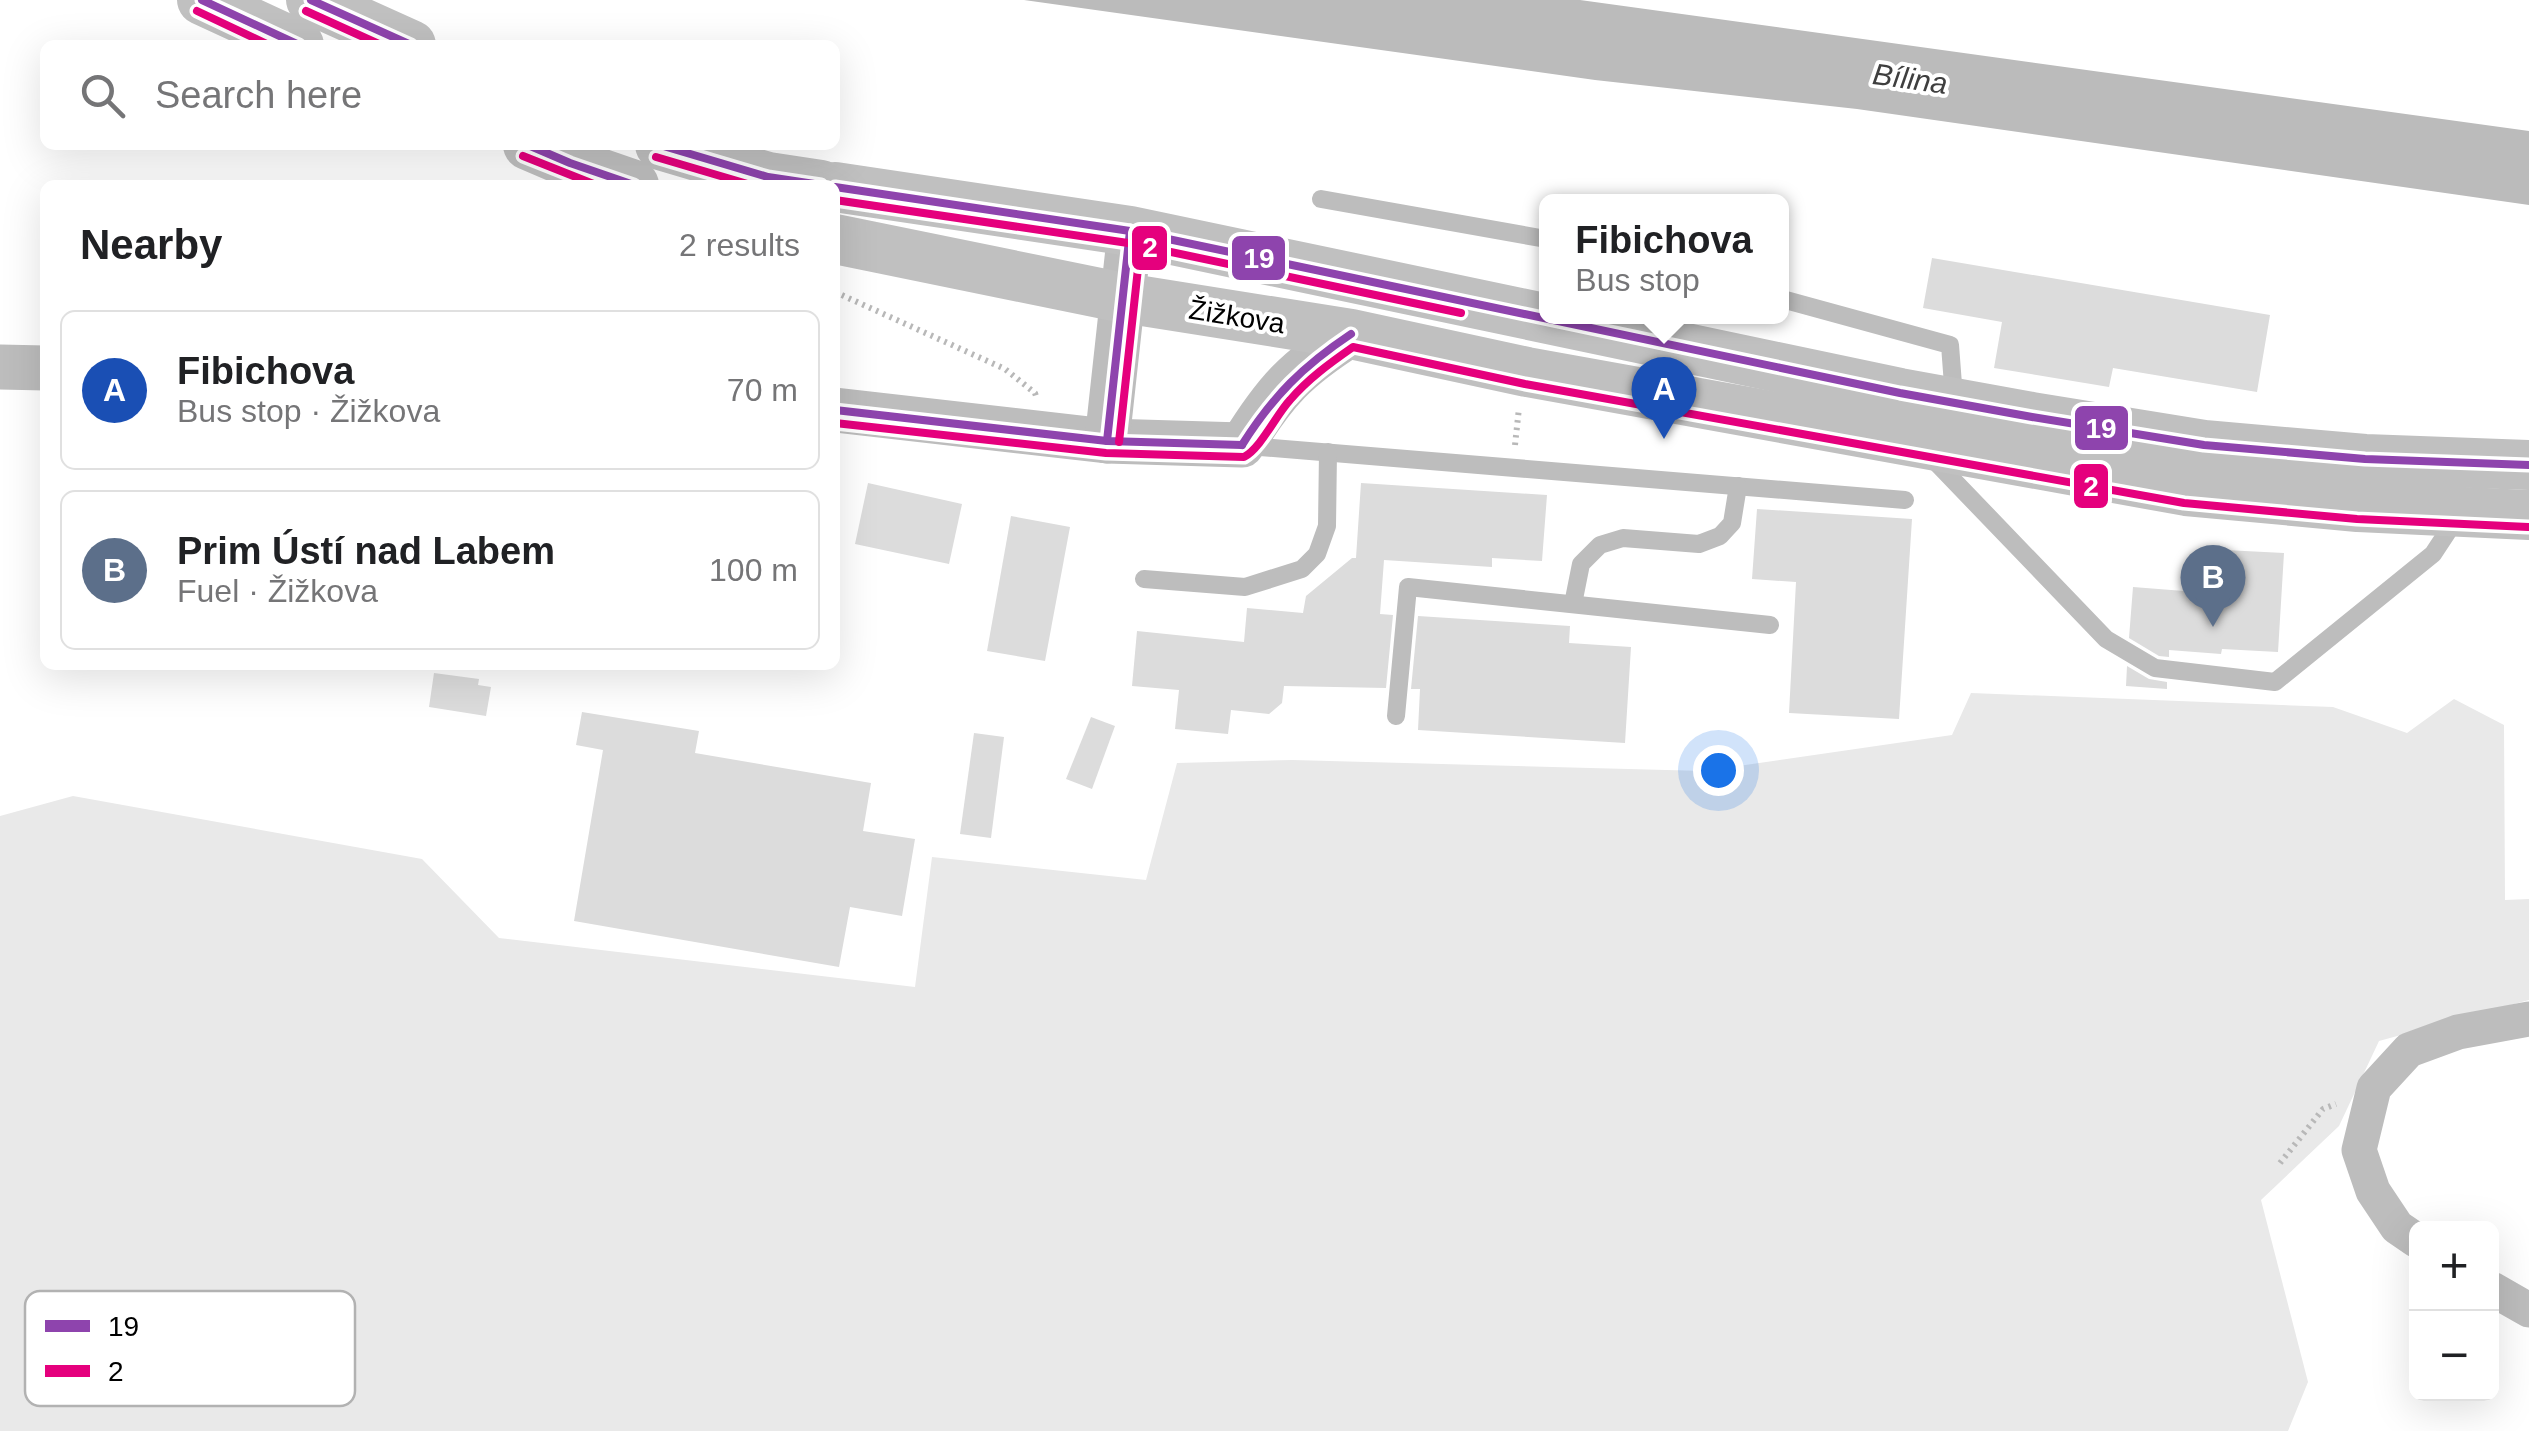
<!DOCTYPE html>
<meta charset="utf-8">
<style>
body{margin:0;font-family:Helvetica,sans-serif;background:#f2f2f2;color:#202124}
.controls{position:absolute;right:30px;bottom:30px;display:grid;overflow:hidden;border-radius:15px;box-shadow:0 10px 40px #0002}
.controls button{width:90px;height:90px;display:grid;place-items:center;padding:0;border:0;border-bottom:2px solid #e0e0e0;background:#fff;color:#202124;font:50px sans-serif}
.you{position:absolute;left:1718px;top:770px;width:35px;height:35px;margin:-25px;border:8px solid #fff;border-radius:50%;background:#1a73e8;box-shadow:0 0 0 15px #1a73e833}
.badge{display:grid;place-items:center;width:65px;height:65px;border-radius:50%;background:#1a73e8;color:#fff;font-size:32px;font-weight:700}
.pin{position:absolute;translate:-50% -82px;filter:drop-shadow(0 2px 5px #0008)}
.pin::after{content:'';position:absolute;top:52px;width:35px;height:30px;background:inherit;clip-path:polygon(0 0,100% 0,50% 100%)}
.popup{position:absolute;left:1539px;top:194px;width:250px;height:130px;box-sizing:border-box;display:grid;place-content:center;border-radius:15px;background:#fff;filter:drop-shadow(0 2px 8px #0005);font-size:32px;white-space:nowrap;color:#757577}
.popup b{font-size:38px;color:#202124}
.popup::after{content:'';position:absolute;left:50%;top:100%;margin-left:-20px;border:20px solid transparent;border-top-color:#fff}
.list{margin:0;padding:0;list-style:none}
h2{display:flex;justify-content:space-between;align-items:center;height:130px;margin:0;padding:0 40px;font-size:42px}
h2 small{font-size:32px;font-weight:400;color:#757577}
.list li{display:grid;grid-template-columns:65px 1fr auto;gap:30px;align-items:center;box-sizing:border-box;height:160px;margin:0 20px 20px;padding:0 20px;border:2px solid #e0e0e0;border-radius:15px}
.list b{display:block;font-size:38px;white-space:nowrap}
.list p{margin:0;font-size:32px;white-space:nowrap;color:#757577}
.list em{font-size:32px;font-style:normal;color:#757577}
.icon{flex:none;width:55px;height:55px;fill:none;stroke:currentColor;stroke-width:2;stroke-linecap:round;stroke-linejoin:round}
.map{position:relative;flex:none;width:2529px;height:1431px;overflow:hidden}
.search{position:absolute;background:#fff;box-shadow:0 10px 40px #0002;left:40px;top:40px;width:800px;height:110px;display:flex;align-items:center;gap:25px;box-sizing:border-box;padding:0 35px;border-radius:15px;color:#757577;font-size:38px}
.panel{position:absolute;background:#fff;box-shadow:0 10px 40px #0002;left:40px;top:180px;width:800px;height:490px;border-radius:15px}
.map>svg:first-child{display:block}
.green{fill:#e9e9e9}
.water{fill:#bbb}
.building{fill:#dcdcdc}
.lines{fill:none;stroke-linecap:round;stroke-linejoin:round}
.path{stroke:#b8b8b8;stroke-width:6;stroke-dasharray:2.5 5;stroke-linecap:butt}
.service{stroke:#bdbdbd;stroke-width:18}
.minor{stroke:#bdbdbd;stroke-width:35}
.tertiary{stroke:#bdbdbd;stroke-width:45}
.secondary{stroke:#c0c0c0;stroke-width:50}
.bus-1-casing{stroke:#fff;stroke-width:15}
.bus-2-casing{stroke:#fff;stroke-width:15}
.bus-1{stroke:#8e44ad;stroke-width:8}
.bus-2{stroke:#e5007d;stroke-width:8}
.labels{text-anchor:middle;stroke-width:8;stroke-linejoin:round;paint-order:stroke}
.street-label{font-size:28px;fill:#000;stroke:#fff}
.water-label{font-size:30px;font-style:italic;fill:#3f3f3f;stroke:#fff}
.key{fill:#fff;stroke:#b2b2b2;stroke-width:2.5}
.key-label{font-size:28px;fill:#000}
.line-badge{stroke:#fff;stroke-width:4}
.badge-label{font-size:28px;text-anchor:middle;font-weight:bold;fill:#fff}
</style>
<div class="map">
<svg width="2529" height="1431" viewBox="0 0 2529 1431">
<rect width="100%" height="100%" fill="#fff"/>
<path class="green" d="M1971,693L2333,707L2407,733L2454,699L2504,725L2505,900L2529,899V1000L2379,1041L2339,1126L2261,1200L2308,1382L2288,1431H0V816L73,796L422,859L499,938L915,987L932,857L1146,880L1177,763L1292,760L1704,771L1952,735Z"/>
<path class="water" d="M1024,0H1580L2529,131V205L1857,109L1595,80Z"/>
<g class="building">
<path d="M1932,258L2270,315L2257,392L2113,368L2109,387L1994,368L2002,322L1923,308Z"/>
<path d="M868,483L962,504L949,564L855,544Z"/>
<path d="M1361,483L1547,495L1542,561L1492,558V567L1384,560L1380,614L1393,615L1386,688L1284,686L1282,703L1269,714L1231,710L1228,734L1175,729L1179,690L1132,686L1137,631L1244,642L1247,608L1303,613L1306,596L1352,558H1356Z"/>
<path d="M1757,509L1912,519L1899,719L1789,713L1796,582L1752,579Z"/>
<path d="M1011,516L1070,527L1045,661L987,651Z"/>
<path d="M2225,550L2284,553L2278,652L2222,649L2221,654L2169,650V657L2159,656L2129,638L2133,587L2222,594Z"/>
<path d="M1418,616L1570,626L1569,643L1631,647L1625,743L1418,730L1420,689H1411Z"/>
<path d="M2127,666L2149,679L2167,682V689L2126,686Z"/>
<path d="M434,673L479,679L478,685L491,687L486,716L429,707Z"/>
<path d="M582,712L699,731L695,753L871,783L863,831L915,839L902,916L850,907L839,967L574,921L603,750L576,745Z"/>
<path d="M1091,717L1115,726L1092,789L1066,779Z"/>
<path d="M974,733L1004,737L991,838L960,834Z"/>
</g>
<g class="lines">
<g class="path">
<path d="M835,292L1005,369L1035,393L1036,396"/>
<path d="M1515,445L1519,408"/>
<path d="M2280,1163L2323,1109L2336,1104"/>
</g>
<g class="service">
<path d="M1321,199L1546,239"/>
<path d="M1782,299L1950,345L1954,398"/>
<path d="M1248,446L1905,500"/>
<path d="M1931,457L2106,639L2155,668L2275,682L2433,554L2458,516"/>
<path d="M1144,579L1245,587L1302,569L1317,554L1327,526L1328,452"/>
<path d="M1573,604L1581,564L1600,545L1623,538L1699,544L1720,536L1732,523L1738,486"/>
<path d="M1396,716L1408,587L1770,625"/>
</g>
<g class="minor">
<path d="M2416,1240L2397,1227L2373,1191L2359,1150L2374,1088L2409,1050L2458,1032L2529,1019"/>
<path d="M2492,1289L2529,1310"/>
</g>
<g class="tertiary">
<path d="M0,367L45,368"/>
<path d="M835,410L1107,441L1242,445C1276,390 1296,369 1351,334"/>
<path d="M1107,441L1130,231"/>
</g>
<g class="secondary">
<path d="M202,0L299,45"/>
<path d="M311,0L411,45"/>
<path d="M528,145L570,163L634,185"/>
<path d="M660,145L768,177L821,185"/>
<path d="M835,187L1130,231L1900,393L2032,417L2204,445L2365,459L2529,465"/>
<path d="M835,239L1124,298L1351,334L1527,372L2186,491L2358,507L2529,515"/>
</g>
<defs>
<g id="bus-1">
<path d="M202,0L299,45"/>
<path d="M311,0L411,45"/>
<path d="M528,145L570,163L634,185"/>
<path d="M660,145L768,177L821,185"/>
<path d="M835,187L1130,231L1900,393L2032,417L2204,445L2365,459L2529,465"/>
<path d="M835,410L1107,441L1242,445"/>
<path d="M1107,441L1130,231"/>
<path d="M1242,445C1273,396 1303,366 1351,334"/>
</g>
<g id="bus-2">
<path d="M197,11L269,45"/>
<path d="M306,11L381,45"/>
<path d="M523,156L596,185"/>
<path d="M656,157L751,185"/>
<path d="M835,200L1128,243L1461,313"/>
<path d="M835,423L1106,453L1244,457C1261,448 1276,415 1290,400C1308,379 1330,363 1353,347L1525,384L2184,503L2357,519L2528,527"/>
<path d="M1119,442L1142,232"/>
</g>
</defs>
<use href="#bus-1" class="bus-1-casing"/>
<use href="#bus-2" class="bus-2-casing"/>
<use href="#bus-1" class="bus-1"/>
<use href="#bus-2" class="bus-2"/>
</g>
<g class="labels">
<g class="street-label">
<text transform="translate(1237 316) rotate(9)" y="10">Žižkova</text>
</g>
<g class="water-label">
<text transform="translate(1910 79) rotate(8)" y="10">Bílina</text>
</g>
</g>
<rect x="25" y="1291" width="330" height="115" rx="15" class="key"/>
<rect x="45" y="1320" width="45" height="12" fill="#8e44ad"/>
<rect x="45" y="1365" width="45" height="12" fill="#e5007d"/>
<g class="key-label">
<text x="108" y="1336">19</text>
<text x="108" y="1381">2</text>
</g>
<g class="line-badge">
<rect x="1130" y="224" width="39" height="48" rx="10" fill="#e5007d"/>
<rect x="1230" y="234" width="57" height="48" rx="10" fill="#8e44ad"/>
<rect x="2073" y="404" width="57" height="48" rx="10" fill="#8e44ad"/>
<rect x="2072" y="462" width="38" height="48" rx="10" fill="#e5007d"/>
</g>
<g class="badge-label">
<text x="1150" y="257">2</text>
<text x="1259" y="268">19</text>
<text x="2101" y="438">19</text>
<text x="2091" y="496">2</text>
</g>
</svg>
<div class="controls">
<button>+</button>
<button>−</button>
</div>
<div class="you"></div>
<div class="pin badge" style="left:1664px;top:439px;background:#1a4fb4">A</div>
<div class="popup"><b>Fibichova</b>Bus stop</div>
<div class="pin badge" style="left:2213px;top:627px;background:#5c6f8a">B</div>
<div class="search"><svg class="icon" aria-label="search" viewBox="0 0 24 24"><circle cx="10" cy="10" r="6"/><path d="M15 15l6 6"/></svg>Search here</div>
<section class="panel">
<h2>Nearby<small>2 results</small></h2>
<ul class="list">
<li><span class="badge" style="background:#1a4fb4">A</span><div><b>Fibichova</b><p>Bus stop · Žižkova</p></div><em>70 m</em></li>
<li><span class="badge" style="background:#5c6f8a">B</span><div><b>Prim Ústí nad Labem</b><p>Fuel · Žižkova</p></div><em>100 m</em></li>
</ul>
</section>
</div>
